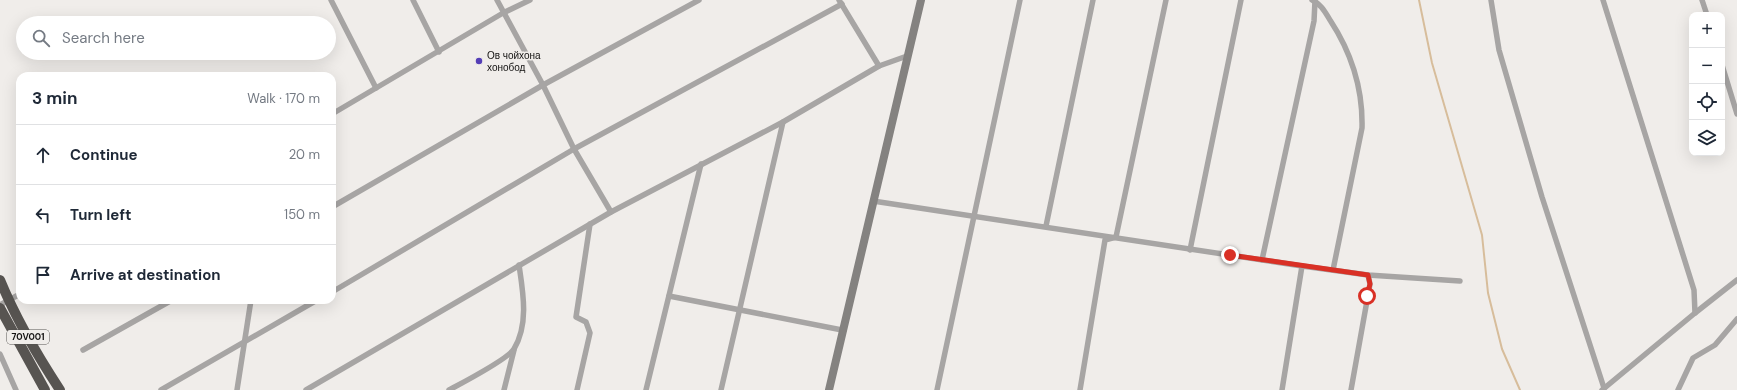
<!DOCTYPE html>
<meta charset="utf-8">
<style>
body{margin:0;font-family:"DM Sans",sans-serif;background:#f6f6f7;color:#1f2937}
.controls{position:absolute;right:12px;top:12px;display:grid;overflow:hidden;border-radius:8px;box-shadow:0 4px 16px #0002}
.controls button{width:36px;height:36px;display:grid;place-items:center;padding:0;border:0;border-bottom:1px solid #e0e1e3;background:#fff;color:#1f2937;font:20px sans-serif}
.stop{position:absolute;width:12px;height:12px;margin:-9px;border:3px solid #d93025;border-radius:50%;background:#fff}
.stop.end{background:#d93025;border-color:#fff;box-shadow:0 1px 4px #0008}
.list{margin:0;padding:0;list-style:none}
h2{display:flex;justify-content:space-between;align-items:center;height:52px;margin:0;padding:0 16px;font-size:17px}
h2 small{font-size:13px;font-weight:400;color:#747a83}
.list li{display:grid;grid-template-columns:26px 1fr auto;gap:12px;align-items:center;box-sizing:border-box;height:60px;padding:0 16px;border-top:1px solid #e0e1e3}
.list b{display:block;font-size:15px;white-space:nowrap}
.list em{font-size:13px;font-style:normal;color:#747a83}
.icon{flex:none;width:22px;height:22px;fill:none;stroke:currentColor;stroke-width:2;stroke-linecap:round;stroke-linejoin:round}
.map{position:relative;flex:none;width:1737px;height:390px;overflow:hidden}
.search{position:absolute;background:#fff;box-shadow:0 4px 16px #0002;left:16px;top:16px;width:320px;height:44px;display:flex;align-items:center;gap:10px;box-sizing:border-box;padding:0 14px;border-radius:22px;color:#747a83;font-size:15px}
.panel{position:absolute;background:#fff;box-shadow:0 4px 16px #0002;left:16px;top:72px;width:320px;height:232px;border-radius:12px}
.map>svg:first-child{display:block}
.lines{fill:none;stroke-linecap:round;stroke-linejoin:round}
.stream{stroke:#d7bd9b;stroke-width:2}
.street{stroke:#a7a5a4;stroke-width:5.5}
.secondary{stroke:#848280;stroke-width:8}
.highway{stroke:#575451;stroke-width:10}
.route{stroke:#d93025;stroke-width:5}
.poi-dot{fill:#543eb6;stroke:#f0edea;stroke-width:1.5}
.labels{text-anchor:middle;stroke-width:3;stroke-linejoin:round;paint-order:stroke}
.shield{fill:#f0edea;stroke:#555351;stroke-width:1}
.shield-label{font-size:9px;font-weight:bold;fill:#121110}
.poi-label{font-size:10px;fill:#121110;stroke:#f0edea;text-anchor:start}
</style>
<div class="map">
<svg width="1737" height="390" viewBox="0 0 1737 390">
<rect width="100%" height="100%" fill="#f0edea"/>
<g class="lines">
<path class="stream" d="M1419,0L1432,63L1482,235L1488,293L1502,349L1520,390"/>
<g class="street">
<path d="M331,0L376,88"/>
<path d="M413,0L439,52"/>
<path d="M497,0L543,85L574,149L611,212"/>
<path d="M839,0L879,66L907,56"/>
<path d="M1312,0C1321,4 1325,12 1330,20C1351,52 1363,89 1362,128L1333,270"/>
<path d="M1491,0L1499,50L1542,197L1604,388"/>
<path d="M1603,0L1694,290L1695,313"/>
<path d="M1702,0L1707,15"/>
<path d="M1722,65L1737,114"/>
<path d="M332,114L503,13L530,0"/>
<path d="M873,201L1302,266L1368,275L1460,281"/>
<path d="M332,207L543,85L699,0"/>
<path d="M1046,226L1093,0"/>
<path d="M1190,250L1241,0"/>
<path d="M1262,260L1314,21L1315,1"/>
<path d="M332,292L574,149L842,4"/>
<path d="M669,296L842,330"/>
<path d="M0,305L20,294"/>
<path d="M83,350L172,300"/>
<path d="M0,354L16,390"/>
<path d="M161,390L317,300"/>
<path d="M237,390L251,300"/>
<path d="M306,390L611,212L783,122L879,66"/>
<path d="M449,390C462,383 508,359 514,349C529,324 523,292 519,265"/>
<path d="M504,390L514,350"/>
<path d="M577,390L590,333L586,322L576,317L590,224"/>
<path d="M646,390L701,164"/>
<path d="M721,390L783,122"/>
<path d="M937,390L1020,0"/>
<path d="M1080,390L1105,240L1116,237L1166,0"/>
<path d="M1282,390L1302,266"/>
<path d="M1351,390L1370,284L1368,275"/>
<path d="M1602,390L1695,313L1737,280"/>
<path d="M1678,390L1693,358L1715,345L1737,319"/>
</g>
<path class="secondary" d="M829,390L921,0"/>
<g class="highway">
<path d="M0,280C16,319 37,355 60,390"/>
<path d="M0,308L45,390"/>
</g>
</g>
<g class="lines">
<path class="route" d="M1230,255L1368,275L1370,284L1367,296"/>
</g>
<circle class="poi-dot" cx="479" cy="61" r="4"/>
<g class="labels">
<rect class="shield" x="7" y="330" width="42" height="14" rx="3"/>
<g class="shield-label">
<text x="28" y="340">70V001</text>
</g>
<g class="poi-label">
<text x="487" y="59">Ов чойхона<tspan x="487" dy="12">хонобод</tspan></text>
</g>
</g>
</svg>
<div class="controls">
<button>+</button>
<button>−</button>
<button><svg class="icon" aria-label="locate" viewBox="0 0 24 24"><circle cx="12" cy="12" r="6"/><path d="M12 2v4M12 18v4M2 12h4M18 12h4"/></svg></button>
<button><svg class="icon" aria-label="layers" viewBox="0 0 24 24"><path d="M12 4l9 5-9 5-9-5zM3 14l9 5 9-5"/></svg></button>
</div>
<div class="stop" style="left:1367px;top:296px"></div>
<div class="stop end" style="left:1230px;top:255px"></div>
<div class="search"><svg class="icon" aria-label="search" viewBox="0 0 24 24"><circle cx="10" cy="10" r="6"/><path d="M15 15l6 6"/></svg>Search here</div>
<section class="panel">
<h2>3 min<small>Walk · 170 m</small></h2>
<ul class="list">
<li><svg class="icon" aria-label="ahead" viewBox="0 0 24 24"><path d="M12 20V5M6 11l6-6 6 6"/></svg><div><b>Continue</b></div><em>20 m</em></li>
<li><svg class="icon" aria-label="left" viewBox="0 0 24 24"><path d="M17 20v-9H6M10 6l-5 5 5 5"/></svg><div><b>Turn left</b></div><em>150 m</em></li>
<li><svg class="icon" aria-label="arrive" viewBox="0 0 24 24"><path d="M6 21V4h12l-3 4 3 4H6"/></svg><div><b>Arrive at destination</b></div></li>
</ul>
</section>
</div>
